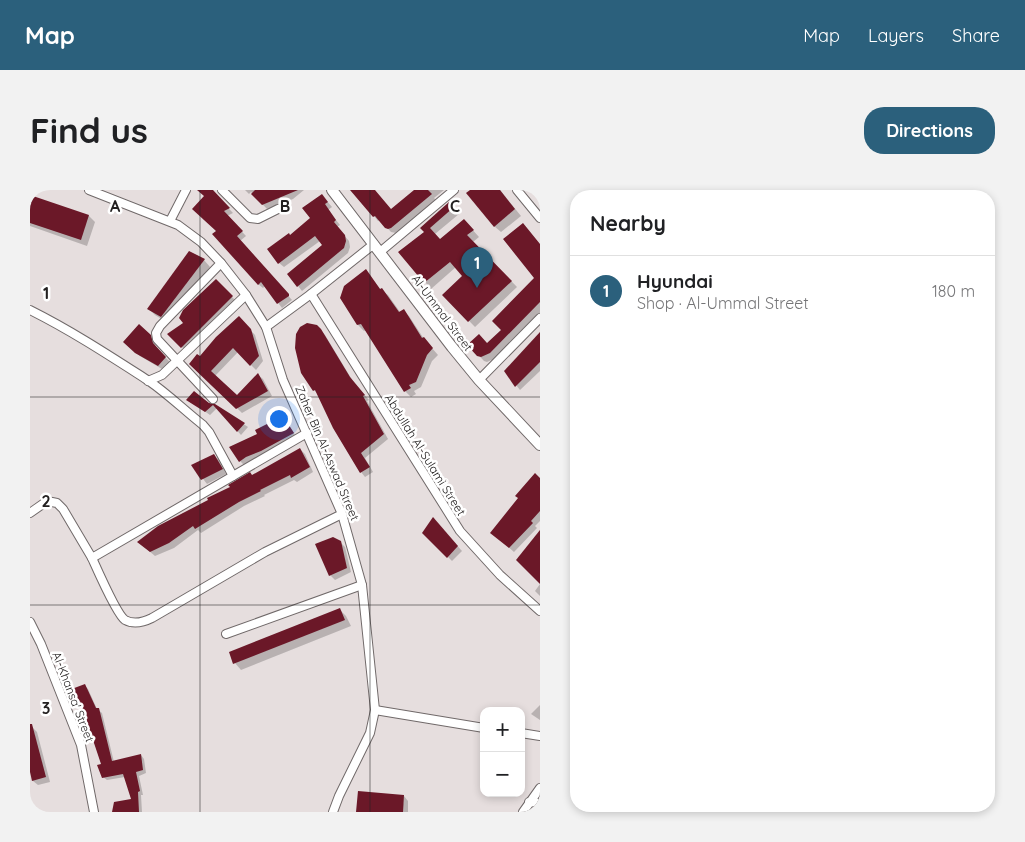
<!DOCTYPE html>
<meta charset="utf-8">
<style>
body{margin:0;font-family:Quicksand,sans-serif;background:#f2f2f2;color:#202124}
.controls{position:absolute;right:15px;bottom:15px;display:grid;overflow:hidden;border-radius:10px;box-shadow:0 2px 8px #0003}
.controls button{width:45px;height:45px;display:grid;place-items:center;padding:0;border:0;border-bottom:1px solid #e0e0e0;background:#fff;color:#202124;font:25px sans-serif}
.you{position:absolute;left:248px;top:228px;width:18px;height:18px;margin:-12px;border:4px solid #fff;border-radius:50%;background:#1a73e8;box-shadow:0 0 0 8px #1a73e833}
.badge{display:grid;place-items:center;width:32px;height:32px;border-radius:50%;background:#2b607c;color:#fff;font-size:16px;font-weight:700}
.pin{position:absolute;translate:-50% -41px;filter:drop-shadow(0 1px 2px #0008)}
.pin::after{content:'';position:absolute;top:26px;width:18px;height:15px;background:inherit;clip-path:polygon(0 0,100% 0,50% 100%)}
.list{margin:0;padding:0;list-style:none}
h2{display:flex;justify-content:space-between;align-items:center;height:65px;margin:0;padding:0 20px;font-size:21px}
h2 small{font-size:16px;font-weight:400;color:#757577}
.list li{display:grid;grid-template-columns:32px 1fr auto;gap:15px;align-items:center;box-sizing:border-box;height:70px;padding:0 20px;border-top:1px solid #e0e0e0}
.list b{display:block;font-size:19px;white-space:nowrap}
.list p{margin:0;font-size:16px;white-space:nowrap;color:#757577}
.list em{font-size:16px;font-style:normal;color:#757577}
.map{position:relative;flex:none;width:510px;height:622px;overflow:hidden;border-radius:20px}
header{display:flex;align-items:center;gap:30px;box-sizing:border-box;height:70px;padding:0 25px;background:#2b607c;color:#fff}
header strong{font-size:24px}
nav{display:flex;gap:28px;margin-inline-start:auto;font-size:18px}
.intro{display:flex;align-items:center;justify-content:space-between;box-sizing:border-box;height:120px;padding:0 30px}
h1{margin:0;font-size:35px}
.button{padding:12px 22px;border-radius:20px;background:#2b607c;color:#fff;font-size:18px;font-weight:700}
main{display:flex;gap:30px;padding:0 30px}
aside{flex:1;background:#fff;border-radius:20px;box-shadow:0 2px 8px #0003}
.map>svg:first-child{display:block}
.shadow{fill:#0003}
.building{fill:#6b1828}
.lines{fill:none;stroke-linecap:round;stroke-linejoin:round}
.minor-casing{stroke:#706969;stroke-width:10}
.tertiary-casing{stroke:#706969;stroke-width:12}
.minor{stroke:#fff;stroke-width:8}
.tertiary{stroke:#fff;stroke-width:10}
.grid{fill:none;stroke:#232020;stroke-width:1;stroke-opacity:0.55}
.labels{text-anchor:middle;stroke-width:5;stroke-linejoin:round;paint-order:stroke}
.street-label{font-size:12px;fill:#232020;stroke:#fff}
.grid-label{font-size:16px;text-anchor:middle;font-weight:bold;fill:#232020;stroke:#fff;stroke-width:5;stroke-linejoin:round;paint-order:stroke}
</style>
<header>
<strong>Map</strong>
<nav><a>Map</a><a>Layers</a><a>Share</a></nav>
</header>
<div class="intro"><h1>Find us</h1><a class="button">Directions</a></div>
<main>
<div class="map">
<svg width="510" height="622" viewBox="0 0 510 622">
<rect width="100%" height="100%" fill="#e6dede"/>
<g class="shadow">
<path d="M170,0H181L203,23L197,26L216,46L210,51L262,110L252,118L235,96L233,98L228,94L188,41L176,7Z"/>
<path d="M215,0H274L263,9L237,19L221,2L219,4Z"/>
<path d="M325,0H344L362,21L386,0H414L404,8L406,10L366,43L361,42L350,30L348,31L344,26Z"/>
<path d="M442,0H470L491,26L471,42L464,36Z"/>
<path d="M0,6L59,26L65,32L57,56L0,36Z"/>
<path d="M296,10L302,17L298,20L310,35L307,37L319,51L320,57L318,63L272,101L268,96L293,56L290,51L254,77L249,73L260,46L282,29Z"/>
<path d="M419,14L429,24L405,44L411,51L440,37L449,47L443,52L487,97L445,137L414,105L434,86L426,77L401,99L370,63L395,42Z"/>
<path d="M510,55V123L466,168L457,172L454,171L439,155H457L473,140L506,88Z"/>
<path d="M159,62L174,70L180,77L138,133L125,125L119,119Z"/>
<path d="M336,81L351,100L358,105L370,122L373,121L379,126L394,149L408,165L402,171L391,197L384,201L386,204L381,207L375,201L336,140L334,141L328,135Z"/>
<path d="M186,91L206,111L157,162L139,144L155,133Z"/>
<path d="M209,128L225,145L233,171L226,180L208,162L185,186L208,206L228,185L233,189L242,206L212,223L161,173L170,168Z"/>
<path d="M109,136L124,151L126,158L140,172L132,179L110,166L98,156Z"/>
<path d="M286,136L295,145L324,193L339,210L337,211L358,249L335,268L343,282L335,287L331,282L289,205L284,200Z"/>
<path d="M510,144V181L490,200L475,181Z"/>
<path d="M158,210L185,215L218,237L211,245L187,218L180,225Z"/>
<path d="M257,232L267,248L220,271L214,275L210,271Z"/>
<path d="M270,259L275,264L283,282L267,292L264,290L234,305L235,306L214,316L171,343L168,340L144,358L125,366L113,356L222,286Z"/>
<path d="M184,265L189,270L196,284L177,294L163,276Z"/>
<path d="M510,289V331L505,336L507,338L484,362L467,347Z"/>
<path d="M407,333L432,361L422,371L394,343Z"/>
<path d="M310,352L315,357L321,382L305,390L300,385Z"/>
<path d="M510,394V406L505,401Z"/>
<path d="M310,420L316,426L321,436L211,480L205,473Z"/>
<path d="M54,495L58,499L67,519L72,523L84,572L111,565L114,569L116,583L109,586L113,605H111L112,622H84L103,610L95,587L77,590L73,587L72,575L53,515L49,511Z"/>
<path d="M510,515V530L501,524Z"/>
<path d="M2,537L7,542L20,592L8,595L3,591L0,576V538Z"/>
<path d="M374,606L378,611V622H327Z"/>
</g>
<g class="building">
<path d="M167,0H183L200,18L194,21L213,41L207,46L259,104V106L247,114L231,92L228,95L182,44L186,41L162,19L174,6Z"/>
<path d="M225,0H268L232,15L221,4Z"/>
<path d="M320,0H345L361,19L384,0H398L402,4L361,38L358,39L355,38L345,26L343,27Z"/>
<path d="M440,0H470L485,19L464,37L436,3Z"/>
<path d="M292,4L298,12L295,14L306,30L304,32L315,45L316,51L314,58L267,97L257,84L292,55L285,46L248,74L237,59L259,43L260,45L280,28L272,18Z"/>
<path d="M0,5L59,25L51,50L0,33Z"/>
<path d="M419,12L424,17L400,38L410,49L434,29L444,40L437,45L482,91L438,132L412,105L432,86L420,72L394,93L368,62L394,42L390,38Z"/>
<path d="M493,33L510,54V112L460,163L451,167L447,166L437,155L449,144L457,153L471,140L462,131L504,88L473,49Z"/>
<path d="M159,61L175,69L131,127L117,119Z"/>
<path d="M336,79L350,99L352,98L369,122L374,119L392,148L394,147L403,158L397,165L386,192L379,195L381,198L374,202L331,134L327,135L310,108L314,96Z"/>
<path d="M186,89L203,106L151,158L137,144L153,133L149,128L153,120Z"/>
<path d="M209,126L221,139L229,166L220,176L203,158L181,181L207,205L228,183L238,201L206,219L159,174L167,164L170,166L186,147Z"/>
<path d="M277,133L287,135L291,139L320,187L335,205L333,206L354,244L331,263L340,277L330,283L303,238L285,200L283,201L271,183L265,158L266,144L270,137Z"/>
<path d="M109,134L121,145L123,153L136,167L128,176L105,163L93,152Z"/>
<path d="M510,142V172L485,197L474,181Z"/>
<path d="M164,201L179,213L185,214L215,233L207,242L183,215L175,222L156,210Z"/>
<path d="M253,226L264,243L231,261L216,267L209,272L199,257L227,244L225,240Z"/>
<path d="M270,258L280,277L261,288L260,285L230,300L231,301L209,312L165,339L163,336L139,353L120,362L107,352L128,336L178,310L177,308L200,297L198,295L220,282L222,285Z"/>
<path d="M184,264L193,279L171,290L161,275Z"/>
<path d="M505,283L510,288V321L501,331L503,333L479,358L460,343L488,308L485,306Z"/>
<path d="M403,327L428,356L417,368L392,343Z"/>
<path d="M510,340V394L486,370Z"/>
<path d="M303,347L311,351L317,378L299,386L285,354Z"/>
<path d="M310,418L315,430L203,474L199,462Z"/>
<path d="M55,494L66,518H69L82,571L111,564L113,580L106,582L110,601L108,602L109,622H82L84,612L101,609L93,584L72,588L67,575L71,574L50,511L48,512L39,500Z"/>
<path d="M0,534H2L16,587L2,591L0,582Z"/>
<path d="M328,601L374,605L373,622H326Z"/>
</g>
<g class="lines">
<defs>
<g id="minor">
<path d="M59,0L148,35L171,52L191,73L216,105L236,137L253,190L312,324L332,395L345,520L340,543L309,606L303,622"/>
<path d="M192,0L220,28L228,29L248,19"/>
<path d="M487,0L510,28"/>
<path d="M140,31L156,0"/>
<path d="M350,62L424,0"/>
<path d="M281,104L430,341L470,385L510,421"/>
<path d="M0,120C42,141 80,166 119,191C138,204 155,221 173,235L179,242L203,286"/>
<path d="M236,137L281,104L344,54"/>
<path d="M449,190L510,128"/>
<path d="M118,191L132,185L216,105"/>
<path d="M183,209L127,149L126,143L130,136L191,73"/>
<path d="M0,323L17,311L27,313L33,319L62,368L277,243"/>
<path d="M62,368C67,379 87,425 95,430C104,435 114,432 122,428L235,362L312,324"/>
<path d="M0,432L11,454L51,555L64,622"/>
<path d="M196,444L332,395"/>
<path d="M345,520L454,538"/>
<path d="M491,543L510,546"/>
<path d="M499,612L510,613"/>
<path d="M493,622L510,598"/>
</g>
<path id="tertiary" d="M302,0L422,157L449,190L510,255"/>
</defs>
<use href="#minor" class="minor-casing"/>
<use href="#tertiary" class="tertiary-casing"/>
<use href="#minor" class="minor"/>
<use href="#tertiary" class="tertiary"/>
</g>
<path class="grid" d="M170,0V622M340,0V622M0,207H510M0,415H510"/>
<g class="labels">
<g class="street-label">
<text transform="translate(412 123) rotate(53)" y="4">Al-Ummal Street</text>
<text transform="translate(297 263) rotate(67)" y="4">Zaher Bin Al-Aswad Street</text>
<text transform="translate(395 265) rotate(58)" y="4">Abdullah Al-Sulami Street</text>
<text transform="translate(43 507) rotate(69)" y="4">Al-Khansa' Street</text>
</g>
</g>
<g class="grid-label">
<text x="85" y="22">A</text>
<text x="255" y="22">B</text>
<text x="425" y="22">C</text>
<text x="16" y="109">1</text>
<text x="16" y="317">2</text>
<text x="16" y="524">3</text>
</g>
</svg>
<div class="controls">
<button>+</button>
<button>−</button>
</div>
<div class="you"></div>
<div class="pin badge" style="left:447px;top:98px">1</div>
</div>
<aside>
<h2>Nearby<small></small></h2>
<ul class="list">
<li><span class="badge">1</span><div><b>Hyundai</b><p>Shop · Al-Ummal Street</p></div><em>180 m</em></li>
</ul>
</aside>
</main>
